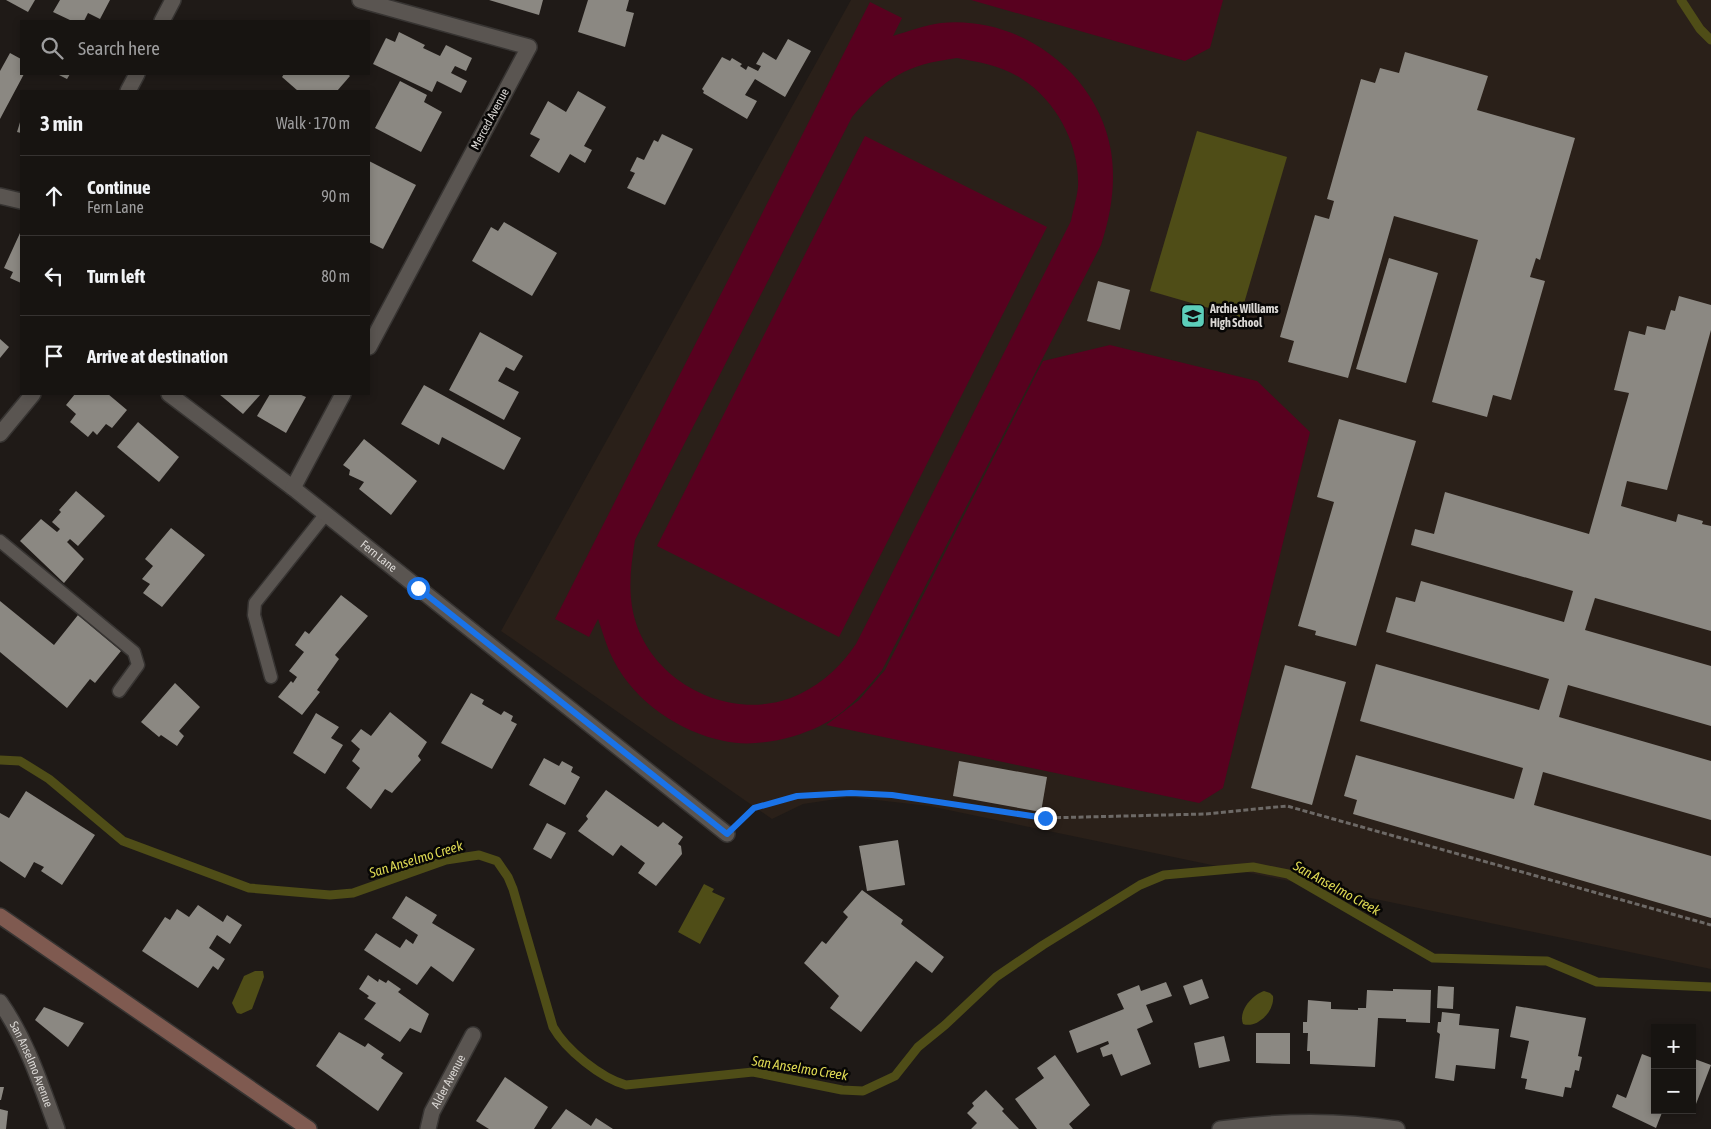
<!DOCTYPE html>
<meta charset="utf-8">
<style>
body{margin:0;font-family:"Asap Condensed",sans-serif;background:#201d1a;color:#f1f3f6}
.controls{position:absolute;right:15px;bottom:15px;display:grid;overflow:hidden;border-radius:0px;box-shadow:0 2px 8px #0003}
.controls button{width:45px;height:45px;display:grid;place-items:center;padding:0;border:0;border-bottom:1px solid #363331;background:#171411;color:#f1f3f6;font:25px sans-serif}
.stop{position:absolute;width:15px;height:15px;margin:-11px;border:4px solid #1a73e8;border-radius:50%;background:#fff}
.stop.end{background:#1a73e8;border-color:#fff;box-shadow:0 1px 5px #0008}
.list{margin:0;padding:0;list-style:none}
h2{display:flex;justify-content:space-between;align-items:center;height:65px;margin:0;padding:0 20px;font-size:21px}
h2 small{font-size:16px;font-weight:400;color:#9e9e9f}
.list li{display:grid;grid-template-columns:32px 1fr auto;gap:15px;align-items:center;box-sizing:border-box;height:80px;padding:0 20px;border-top:1px solid #363331}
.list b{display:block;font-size:19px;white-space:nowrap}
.list p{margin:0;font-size:16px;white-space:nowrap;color:#9e9e9f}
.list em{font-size:16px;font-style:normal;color:#9e9e9f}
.icon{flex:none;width:28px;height:28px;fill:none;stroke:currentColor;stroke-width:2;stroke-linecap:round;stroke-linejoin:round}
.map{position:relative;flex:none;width:1711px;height:1129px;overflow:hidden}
.search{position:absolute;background:#171411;box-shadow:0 2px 8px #0003;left:20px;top:20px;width:350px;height:55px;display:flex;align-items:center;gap:12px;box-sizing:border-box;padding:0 18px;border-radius:0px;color:#9e9e9f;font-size:19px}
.panel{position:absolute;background:#171411;box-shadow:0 2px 8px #0003;left:20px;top:90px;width:350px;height:305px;border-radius:0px}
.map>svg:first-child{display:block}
.built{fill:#2a2019}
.green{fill:#58011f;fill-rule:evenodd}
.water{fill:#4f4d17}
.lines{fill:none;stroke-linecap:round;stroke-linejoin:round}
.stream{stroke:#4f4d17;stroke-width:9}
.building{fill:#8b8882}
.service-casing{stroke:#373432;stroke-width:15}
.minor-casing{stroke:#373432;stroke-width:18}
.secondary-casing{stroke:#373432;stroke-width:18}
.path{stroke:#6d6966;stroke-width:3;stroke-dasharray:5 2.5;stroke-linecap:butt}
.service{stroke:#5a5551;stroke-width:12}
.minor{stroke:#5a5551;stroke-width:15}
.secondary{stroke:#7f5a50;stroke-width:15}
.route{stroke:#1a73e8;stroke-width:6}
.labels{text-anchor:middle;stroke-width:5;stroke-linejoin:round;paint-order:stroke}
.street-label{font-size:12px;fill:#dad7d4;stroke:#070605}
.poi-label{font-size:12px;font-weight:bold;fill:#dad7d4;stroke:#070605;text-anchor:start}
.water-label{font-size:14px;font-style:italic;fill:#ded953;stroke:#070605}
</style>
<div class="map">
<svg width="1711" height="1129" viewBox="0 0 1711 1129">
<rect width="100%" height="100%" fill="#1f1a17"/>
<path class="built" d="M851,0H1711V969L929,806L850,797L803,804L772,819L501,631Z"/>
<g class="green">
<path d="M971,0H1223L1210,48L1185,61Z"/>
<path d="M870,2L902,18L893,36C909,31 925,25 941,23C1020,15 1098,73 1111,151C1116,184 1111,214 1101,245L882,670C865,691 845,714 820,726C793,739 754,748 724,741C680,732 635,702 614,661C607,648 603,633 598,619L589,637L555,619ZM957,58C979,62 1003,66 1022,79C1057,101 1080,146 1078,187C1077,198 1073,210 1071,221L856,644C841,666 824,682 800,694C734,726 648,683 633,612C628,587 631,565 635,540L852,117C886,77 905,65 957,58Z"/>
<path d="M865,136L1047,227L839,637L657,546Z"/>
<path d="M1110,345L1257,381L1310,432L1223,788L1199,803L826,725L859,700L885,670L1043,361Z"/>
</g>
<g class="water">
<path d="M1197,131L1287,157L1240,317L1150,291Z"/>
<path d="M704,884L714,889L712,892L725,898L700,944L678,932Z"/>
<path d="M255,971H263L264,977L252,1009L241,1014L237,1013L232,1003L244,976Z"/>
<path d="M1264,991L1270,993L1273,996C1275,1011 1257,1029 1243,1024C1238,1011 1252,995 1264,991Z"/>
</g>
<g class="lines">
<g class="stream">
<path d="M1681,0L1700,29L1711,40"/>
<path d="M0,760L20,761L49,779L123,841L249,888L330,895L353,893L446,860L479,855L497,861L508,877L513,889L553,1027C566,1050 601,1078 626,1085L753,1072L842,1090L863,1091L895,1076L918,1047L945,1025L996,977L1043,945L1140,885L1164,875L1253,867L1288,874L1433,958L1547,961L1597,982L1711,987"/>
</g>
</g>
<g class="building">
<path d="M6,0H35L28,12Z"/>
<path d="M60,0H110L100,19L88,13L84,21H72L53,12Z"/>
<path d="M489,0H543L539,15Z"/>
<path d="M588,0H629L626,11L634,13L625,47L578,32Z"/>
<path d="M399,32L425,45L423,48L440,56L446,45L472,58L466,71L455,66L451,73L467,81L461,93L437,81L432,92L373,64L386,38L395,42Z"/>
<path d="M788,39L811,51L785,97L755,79L745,95L757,101L747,119L703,93L704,91L702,89L722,57L730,61L732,58L742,64L740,66L746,70L748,66L758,71L761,66L756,64L763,52L776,60Z"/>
<path d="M1405,52L1488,76L1477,110L1575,138L1540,260L1536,258L1530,277L1545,281L1511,400L1493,395L1487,417L1432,402L1478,240L1394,216L1348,378L1288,362L1294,341L1280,337L1315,215L1329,219L1334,201L1327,199L1361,79L1375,83L1380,68L1399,73Z"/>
<path d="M10,53L21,59V74H24L0,119V71Z"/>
<path d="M57,74H70L67,79Z"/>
<path d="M284,74H348L350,76L337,91H298L282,77Z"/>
<path d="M400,81L427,95L424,102L442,112L421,152L375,128Z"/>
<path d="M578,91L606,107L584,146L592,150L585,163L570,154L559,173L530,156L540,139L530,134L548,101L566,112Z"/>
<path d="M21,119V133L17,132Z"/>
<path d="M662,134L693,149L665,205L627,188L635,173L630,171L637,157L644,160L654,140L658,142Z"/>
<path d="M369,161L416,185L383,249L369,242Z"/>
<path d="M504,222L557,253L532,296L472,261L491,227L498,231Z"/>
<path d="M20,233H21V283L10,278L13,272L4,268Z"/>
<path d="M1389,258L1438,273L1406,383L1356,369Z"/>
<path d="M1098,281L1130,290L1120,330L1087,321Z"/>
<path d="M1679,296L1711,305V330L1667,490L1627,481L1621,506L1676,522L1678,514L1703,521L1702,524L1711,526V631L1595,598L1585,630L1711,666V726L1568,685L1559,717L1711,761V820L1543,772L1534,805L1711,856V918L1353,814L1357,800L1344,796L1356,755L1514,799L1523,768L1360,721L1376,664L1539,710L1549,679L1386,632L1396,597L1415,602L1421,581L1564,622L1573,591L1411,545L1415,529L1434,534L1445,492L1589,534L1629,393L1614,390L1629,331L1645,335L1647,326L1665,330L1671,310L1675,311Z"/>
<path d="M480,332L523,356L514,371L506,367L498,381L519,392L504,420L449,390Z"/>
<path d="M0,339L9,347L0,358Z"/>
<path d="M424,385L521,438L504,470L442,437L439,445L401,424Z"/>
<path d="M75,394H108L127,410L112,428L106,424L97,435L93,431L88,437L70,422L76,414L66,405Z"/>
<path d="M219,394H261L243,414Z"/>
<path d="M270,394H299L306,397L286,433L257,416Z"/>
<path d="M1339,419L1416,441L1356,646L1315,635L1316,631L1298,626L1334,502L1317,497Z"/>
<path d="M138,422L179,457L159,482L117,447Z"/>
<path d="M364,439L417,481L391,515L359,489L364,482L349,475L350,470L343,465Z"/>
<path d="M76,491L105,516L78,546L70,539L67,542L84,559L64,583L20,541L41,519L57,532L60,529L52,522L61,512L59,510Z"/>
<path d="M171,528L205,555L162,607L143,593L150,584L142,579L153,566L145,559Z"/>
<path d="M341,595L368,616L335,655L339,659L317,690L320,692L302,715L278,697L291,681L293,683L297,677L289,671L304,652L295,645L305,631L309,634Z"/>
<path d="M0,601L54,645L78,615L121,651L95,683L90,679L67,708L0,652Z"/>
<path d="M1285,665L1346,682L1312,805L1251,788Z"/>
<path d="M175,683L200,707L179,731L184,736L177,746L161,735L159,737L141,722Z"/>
<path d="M471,693L484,700L482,704L501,715L504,711L513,716L511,721L517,724L492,769L441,743Z"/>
<path d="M390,712L427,742L418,756L421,760L392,793L385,789L371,809L346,788L360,768L352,761L360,749L351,741L361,729L371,736Z"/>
<path d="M316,713L339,727L331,738L343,745L325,774L293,753Z"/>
<path d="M544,758L559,766L562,761L573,767L571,772L580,777L565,805L529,785Z"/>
<path d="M959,761L1047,777L1041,812L953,796Z"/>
<path d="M606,790L658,827L663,822L683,837L678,844L681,846L682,854L656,886L638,873L645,863L621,845L613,856L578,831L588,819L586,816Z"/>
<path d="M26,791L95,835L62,885L41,871L44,867L34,862L25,878L0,861V813L9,818Z"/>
<path d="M547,823L566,833L551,859L533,849Z"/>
<path d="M898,840L905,885L867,891L859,846Z"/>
<path d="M862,890L903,920L901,924L944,957L932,973L916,961L861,1032L830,1008L839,996L804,963L822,941L826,944L848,917L843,912Z"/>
<path d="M406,896L437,915L432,923L475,949L453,982L431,966L417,985L364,950L376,933L400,948L406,939L413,944L418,935L392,918Z"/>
<path d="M198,905L223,922L227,915L242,925L230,944L217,935L209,948L225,959L218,970L213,966L198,988L142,951L165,917L170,920L177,909L189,917Z"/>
<path d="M368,975L378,982L379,979L386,983L388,980L401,989L398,992L429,1014L421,1033L410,1028L400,1042L364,1019L376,1003L367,998L369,996L359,989Z"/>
<path d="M1202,979L1209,998L1190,1005L1183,986Z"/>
<path d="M1166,982L1172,996L1146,1005L1153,1022L1137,1029L1151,1064L1121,1076L1112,1054L1103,1057L1100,1048L1109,1044L1108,1041L1077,1053L1069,1031L1124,1009L1117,994L1139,985L1141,991Z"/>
<path d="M1438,986L1454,987L1453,1009L1437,1008Z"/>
<path d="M1393,989L1431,990L1430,1023L1406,1022V1019L1378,1018L1375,1067L1310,1064V1051H1307L1308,1033H1303V1022H1307L1308,1000L1331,1002V1009L1358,1010V1008H1366L1367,990L1393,991Z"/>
<path d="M1516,1006L1586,1018L1578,1056L1582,1057L1579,1071L1575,1070L1571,1088L1565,1087L1563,1097L1525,1089L1527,1079L1521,1078L1529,1041L1510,1037Z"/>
<path d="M44,1007L84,1023L68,1047L35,1020Z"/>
<path d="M1442,1012L1460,1014L1459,1025L1499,1029L1495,1069L1456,1065L1454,1081L1435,1078L1440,1034L1437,1032L1438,1022H1441Z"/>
<path d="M339,1032L365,1047L368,1043L384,1054L381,1058L403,1073L378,1111L316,1066Z"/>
<path d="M1256,1033H1290V1064L1256,1063Z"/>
<path d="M1224,1036L1230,1061L1199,1068L1194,1043Z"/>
<path d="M1642,1054L1655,1059V1110H1663L1656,1128L1612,1107L1617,1094L1626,1098Z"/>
<path d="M1055,1055L1090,1105L1069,1124L1073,1129H1037L1015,1099L1044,1078L1037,1068Z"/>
<path d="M1692,1058L1711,1065L1696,1104L1692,1102Z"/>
<path d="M505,1077L548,1107L534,1129H489L476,1121Z"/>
<path d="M0,1087H4L1,1100H0Z"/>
<path d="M986,1090L1004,1109L1002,1111L1019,1129H971L977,1123L967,1113L974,1106L972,1103Z"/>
<path d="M0,1109L8,1111L6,1129H0Z"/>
<path d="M566,1109L591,1126L596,1118L613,1129H551Z"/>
</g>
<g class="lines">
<defs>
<g id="service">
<path d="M0,541L134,652L138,665L119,691"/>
<path d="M271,677L254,615L255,603L325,515"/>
</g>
<g id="minor">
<path d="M360,0L529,47L369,347"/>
<path d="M162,21L173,0"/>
<path d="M128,91L137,74"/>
<path d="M0,196L21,201"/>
<path id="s1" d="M169,394L293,488L727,834"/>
<path d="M0,434L33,394"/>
<path d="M293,488L343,394"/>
<path id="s2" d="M0,1002C27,1041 41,1085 57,1129"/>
<path id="s3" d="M428,1129L432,1112L473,1035"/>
<path d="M1220,1129C1277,1121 1339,1120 1397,1129"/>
</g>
<path id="secondary" d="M0,916L309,1129"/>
</defs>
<use href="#service" class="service-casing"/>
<use href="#minor" class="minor-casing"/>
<use href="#secondary" class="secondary-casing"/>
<path class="path" d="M742,820L754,808L797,796L851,793L892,795L1045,818L1206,814L1287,806L1711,925"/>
<use href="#service" class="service"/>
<use href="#minor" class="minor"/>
<use href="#secondary" class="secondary"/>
</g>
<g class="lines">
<path class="route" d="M418,588L727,834L754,808L797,796L851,793L892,795L1045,818"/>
</g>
<defs>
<symbol id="school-square" viewBox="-11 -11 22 22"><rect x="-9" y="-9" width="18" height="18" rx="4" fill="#5cceba" stroke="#070605"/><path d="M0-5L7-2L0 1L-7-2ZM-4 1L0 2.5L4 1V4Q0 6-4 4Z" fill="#111"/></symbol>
</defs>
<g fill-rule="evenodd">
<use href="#school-square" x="1179" y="302" width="28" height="28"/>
</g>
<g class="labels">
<g class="street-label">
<text transform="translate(490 119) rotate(-62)" y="4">Merced Avenue</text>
<text dy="4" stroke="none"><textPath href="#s1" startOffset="265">Fern Lane</textPath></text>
<text dy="4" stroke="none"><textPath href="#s2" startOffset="70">San Anselmo Avenue</textPath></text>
<text dy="4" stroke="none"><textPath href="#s3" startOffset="52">Alder Avenue</textPath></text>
</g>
<g class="poi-label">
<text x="1210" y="313">Archie Williams<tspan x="1210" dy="14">High School</tspan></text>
</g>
<g class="water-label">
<text transform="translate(416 859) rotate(-17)" y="5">San Anselmo Creek</text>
<text transform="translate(1337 888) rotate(29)" y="5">San Anselmo Creek</text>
<text transform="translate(800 1068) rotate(9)" y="5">San Anselmo Creek</text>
</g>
</g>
</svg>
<div class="controls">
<button>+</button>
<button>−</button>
</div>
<div class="stop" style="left:418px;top:588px"></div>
<div class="stop end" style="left:1045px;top:818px"></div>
<div class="search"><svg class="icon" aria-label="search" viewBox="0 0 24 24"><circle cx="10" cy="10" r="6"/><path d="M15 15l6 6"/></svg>Search here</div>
<section class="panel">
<h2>3 min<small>Walk · 170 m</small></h2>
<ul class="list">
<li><svg class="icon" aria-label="ahead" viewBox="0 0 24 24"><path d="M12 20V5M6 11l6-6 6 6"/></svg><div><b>Continue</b><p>Fern Lane</p></div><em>90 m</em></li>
<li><svg class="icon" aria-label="left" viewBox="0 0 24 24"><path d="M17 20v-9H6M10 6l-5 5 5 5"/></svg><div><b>Turn left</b></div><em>80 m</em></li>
<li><svg class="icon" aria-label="arrive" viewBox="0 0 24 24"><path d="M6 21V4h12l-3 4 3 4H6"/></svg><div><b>Arrive at destination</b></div></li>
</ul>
</section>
</div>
